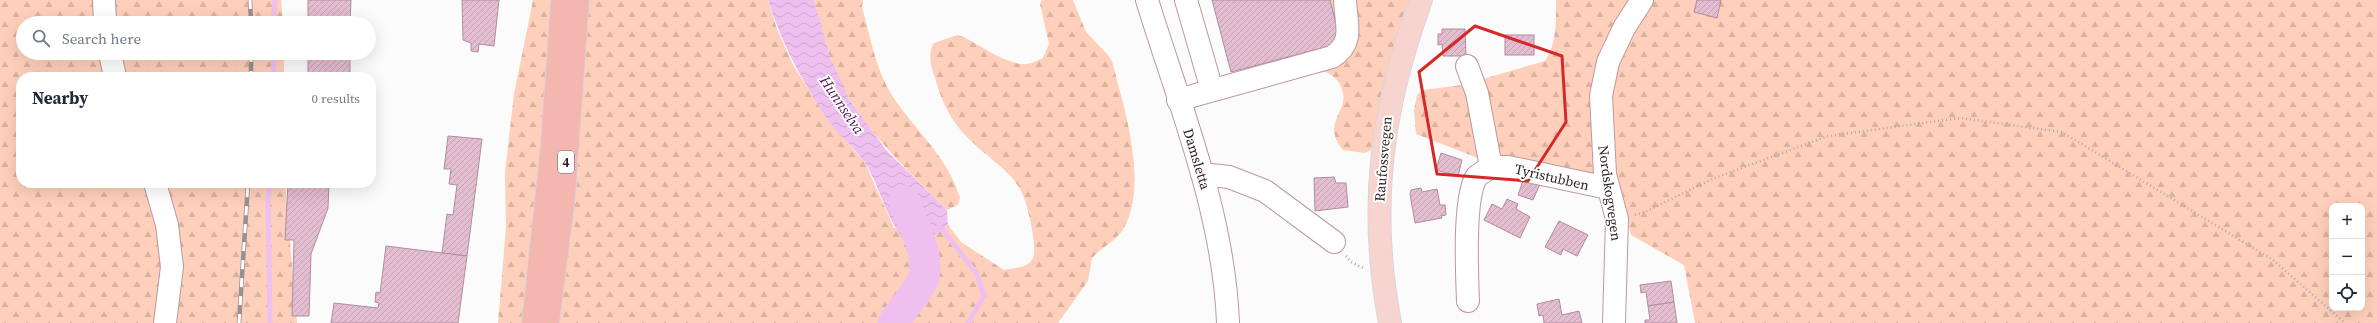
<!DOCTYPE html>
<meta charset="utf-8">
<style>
body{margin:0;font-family:"Source Serif 4",serif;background:#f6f6f7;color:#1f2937}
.controls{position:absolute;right:12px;bottom:12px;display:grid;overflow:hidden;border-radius:8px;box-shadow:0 4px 16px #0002}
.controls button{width:36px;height:36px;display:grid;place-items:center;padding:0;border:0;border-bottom:1px solid #e0e1e3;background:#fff;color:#1f2937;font:20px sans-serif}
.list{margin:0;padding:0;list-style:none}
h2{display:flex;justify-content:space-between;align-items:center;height:52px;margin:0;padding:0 16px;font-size:17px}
h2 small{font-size:13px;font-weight:400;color:#747a83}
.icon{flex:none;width:22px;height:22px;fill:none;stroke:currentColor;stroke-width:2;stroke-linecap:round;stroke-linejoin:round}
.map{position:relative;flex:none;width:2377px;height:323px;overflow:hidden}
.search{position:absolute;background:#fff;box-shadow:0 4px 16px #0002;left:16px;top:16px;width:360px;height:44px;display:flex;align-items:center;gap:10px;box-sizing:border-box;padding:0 14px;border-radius:22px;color:#747a83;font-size:15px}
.panel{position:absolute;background:#fff;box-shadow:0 4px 16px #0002;left:16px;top:72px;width:360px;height:116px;border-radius:16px}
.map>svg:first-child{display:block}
.forest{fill:url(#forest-firs);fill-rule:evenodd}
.water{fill:url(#water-waves)}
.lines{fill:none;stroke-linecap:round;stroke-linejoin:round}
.stream{stroke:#efc0ef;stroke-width:5}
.river{stroke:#efc0ef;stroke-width:31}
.building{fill:url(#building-hatch);stroke:#b18d9f}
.minor-casing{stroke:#bf979e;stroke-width:24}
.major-casing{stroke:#d9d6d7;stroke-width:24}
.highway-casing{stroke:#d9d6d7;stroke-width:24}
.path{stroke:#aea8aa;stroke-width:2.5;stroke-dasharray:1 3;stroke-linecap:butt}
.minor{stroke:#fff;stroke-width:22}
.major{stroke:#f8d4d0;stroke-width:22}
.highway{stroke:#f3b7b0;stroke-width:22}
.rail-casing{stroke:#989092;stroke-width:4.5}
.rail{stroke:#fff;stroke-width:3;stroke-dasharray:9;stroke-linecap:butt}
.marked{fill:none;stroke:#d62828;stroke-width:3;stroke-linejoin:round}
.labels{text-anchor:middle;stroke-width:4;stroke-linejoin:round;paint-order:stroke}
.shield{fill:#fff;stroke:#6c6163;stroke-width:1}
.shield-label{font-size:13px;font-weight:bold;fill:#2d1d20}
.street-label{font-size:14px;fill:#2d1d20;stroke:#fff}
.water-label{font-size:15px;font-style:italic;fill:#4f1951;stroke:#fff}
</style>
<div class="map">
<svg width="2377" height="323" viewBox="0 0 2377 323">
<defs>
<pattern id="forest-firs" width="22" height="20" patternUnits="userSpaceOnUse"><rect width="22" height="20" fill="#fed0bb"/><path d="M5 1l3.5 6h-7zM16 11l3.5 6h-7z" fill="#dab2a0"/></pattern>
<pattern id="water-waves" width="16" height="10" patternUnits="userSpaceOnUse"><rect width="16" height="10" fill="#efc0ef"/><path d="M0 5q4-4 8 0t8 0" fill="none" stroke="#cda5cd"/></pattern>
<pattern id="building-hatch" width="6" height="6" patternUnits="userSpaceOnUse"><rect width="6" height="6" fill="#e3bdd0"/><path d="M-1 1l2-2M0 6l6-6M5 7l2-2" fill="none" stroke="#c3a2b2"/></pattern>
</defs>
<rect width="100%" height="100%" fill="#fbfbfb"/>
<g class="forest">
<path d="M0,0H281L283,23H23V53H284V77H21V183H285L297,323H0Z"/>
<path d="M533,0H768L777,29L793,65L828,120L865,163L894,228L944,229L948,225L961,242L1004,270C1013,268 1027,268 1032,260C1039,250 1027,200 1020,189C1011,173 996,163 982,151C956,129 944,110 935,78C931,66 927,54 934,43L957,35L964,37C981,46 1003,62 1022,64C1029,65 1037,61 1043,58L1049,44L1040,4L1042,0H1073L1086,32L1108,55L1112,61C1124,107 1148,182 1125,226C1117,241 1103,246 1092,258L1088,281L1058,323H498L506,227L505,172L514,94Z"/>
<path d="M814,0H863L862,7C870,35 875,67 890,92C912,128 948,156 960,198L958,205L947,210C912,175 877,142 850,100C831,71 823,34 814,0Z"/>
<path d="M1247,0H1409L1393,49L1371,150L1365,153L1343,150C1321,123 1347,114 1343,93C1337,61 1294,70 1270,66C1262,65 1255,58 1248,54Z"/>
<path d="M1556,0H2377V323H1695L1684,265L1631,235L1623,205L1612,193L1496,165L1416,134L1414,110L1417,95L1423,90L1462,85L1545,61C1557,45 1556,19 1556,0ZM2332,206H2362V308H2332Z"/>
</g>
<path class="water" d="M768,0H814L830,57L849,99L887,151L947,210L948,225C937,236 922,241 907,243C884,217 882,190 865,163C854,147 838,135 827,119C802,81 782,44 768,0Z"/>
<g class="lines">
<g class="stream">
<path d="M273,23L275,0"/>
<path d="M273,53L274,77"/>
<path d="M939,225L977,274L984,296L968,323"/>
<path d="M270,323L268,200L270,183"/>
</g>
<path class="river" d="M893,323C902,310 914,296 922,282C933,260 912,222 904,201"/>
</g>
<g class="building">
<path d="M308,0H351L350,23H308Z"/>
<path d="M462,0H499L494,46L479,44L478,52L471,51V43L463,40Z"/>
<path d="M1212,0H1330L1341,43L1231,72Z"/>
<path d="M1697,0H1721L1717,18L1694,12Z"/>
<path d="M1442,29H1465L1466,56H1443L1442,44L1438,45V34H1442Z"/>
<rect x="1505" y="35" width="29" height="20"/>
<rect x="308" y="53" width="42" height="24"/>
<path d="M448,136L482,139L467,256L442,253L447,214L453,215L457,185L449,184L451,169H444Z"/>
<path d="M1441,153L1462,160L1458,176L1436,170Z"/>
<path d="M1334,177L1336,183H1346L1348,207L1315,211L1314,178Z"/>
<path d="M1524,178L1540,184L1533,200L1518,195Z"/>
<path d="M288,183H329L328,208L311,254L309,316H292L294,240H285Z"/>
<path d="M1421,188L1422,192L1437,189L1440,205H1445L1446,215L1441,216L1442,218L1415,223L1410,194L1411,190Z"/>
<path d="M1507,199L1518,204L1516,209L1530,217L1520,238L1484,220L1492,204L1502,209Z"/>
<path d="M1559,221L1588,235L1577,256L1563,249L1561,255L1545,247Z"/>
<path d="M386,246L467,256L458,323H331L334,303L378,308L379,303L375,302L376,292L380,293Z"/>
<path d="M1671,281L1674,302L1648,306L1646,292L1641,293L1640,285Z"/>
<path d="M1559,299L1562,315L1579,311L1582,323H1544L1543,315L1539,316L1537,304Z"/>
<path d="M1674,302L1677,323H1645V320H1650L1648,306Z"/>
</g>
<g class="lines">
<defs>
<g id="minor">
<path d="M104,0L105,23"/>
<path d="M1147,0C1179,104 1224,213 1228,323"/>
<path d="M1186,0L1212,90"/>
<path d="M110,53L115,77"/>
<path d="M1467,66L1477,93L1491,167"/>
<path d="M1178,100L1332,57C1355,42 1346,25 1345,0"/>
<path d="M1202,174L1229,177L1265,191L1334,242"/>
<path d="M155,183L167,225L172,267L165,323"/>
<path d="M1468,301C1467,274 1463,197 1477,176L1491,167H1508L1608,188"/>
<path d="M1614,323L1617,219L1605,174L1601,96L1608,62L1624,28L1642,0"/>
</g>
<path id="major" d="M1390,323C1368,207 1381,110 1421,0"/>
<g id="highway">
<path d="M533,323L552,144L562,0"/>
<path d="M548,323L564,197L578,0"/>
</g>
</defs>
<use href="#minor" class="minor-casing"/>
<use href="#major" class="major-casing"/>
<use href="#highway" class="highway-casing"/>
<g class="path">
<path d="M1635,215L1645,212L1712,179L1828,136L1960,118L2062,132L2273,260L2345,323"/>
<path d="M1346,256L1351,262L1363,268"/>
</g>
<use href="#minor" class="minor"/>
<use href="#major" class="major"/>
<use href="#highway" class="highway"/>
<defs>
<g id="rail">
<path d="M250,0L251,23"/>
<path d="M251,53V77"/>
<path d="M239,323L248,183"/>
</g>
</defs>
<use href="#rail" class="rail-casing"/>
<use href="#rail" class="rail"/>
</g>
<path class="marked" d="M1475,26L1562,56L1566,122L1528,181L1437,174L1419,72Z"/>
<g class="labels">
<rect class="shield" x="558" y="151" width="16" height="22" rx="3"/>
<g class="shield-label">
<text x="566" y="167">4</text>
</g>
<g class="street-label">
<text transform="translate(1197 159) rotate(73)" y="5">Damsletta</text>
<text transform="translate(1383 159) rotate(-85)" y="5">Raufossvegen</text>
<text transform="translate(1552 177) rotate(13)" y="5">Tyristubben</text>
<text transform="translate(1610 193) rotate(82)" y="5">Nordskogvegen</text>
</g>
<g class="water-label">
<text transform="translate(842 105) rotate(56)" y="5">Hunnselva</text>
</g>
</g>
</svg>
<div class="controls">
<button>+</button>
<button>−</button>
<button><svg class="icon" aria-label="locate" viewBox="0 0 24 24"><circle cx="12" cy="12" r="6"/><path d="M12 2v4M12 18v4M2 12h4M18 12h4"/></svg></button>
</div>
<div class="search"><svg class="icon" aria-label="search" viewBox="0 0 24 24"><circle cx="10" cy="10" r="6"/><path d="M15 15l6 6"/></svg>Search here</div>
<section class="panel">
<h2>Nearby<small>0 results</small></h2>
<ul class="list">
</ul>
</section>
</div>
